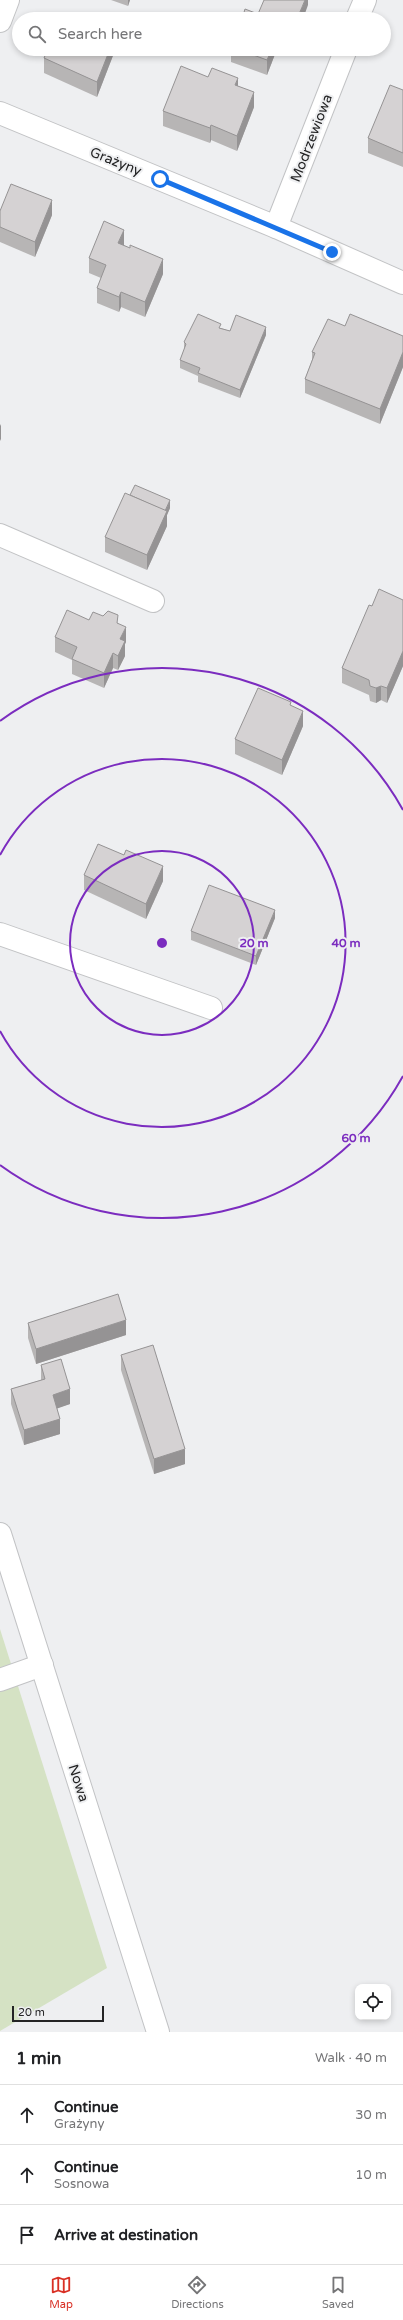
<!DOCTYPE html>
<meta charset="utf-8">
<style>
body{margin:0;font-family:"Varela Round",sans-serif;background:#f2f2f2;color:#202124}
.controls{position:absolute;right:12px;bottom:12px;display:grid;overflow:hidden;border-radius:8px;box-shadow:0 2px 6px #0003}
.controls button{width:36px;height:36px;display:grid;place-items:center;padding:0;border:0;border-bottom:1px solid #e0e0e0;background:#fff;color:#202124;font:20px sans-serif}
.scale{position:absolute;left:12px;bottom:10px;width:92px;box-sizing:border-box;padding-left:4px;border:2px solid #242425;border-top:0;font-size:11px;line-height:14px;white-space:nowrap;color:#242425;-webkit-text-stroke:3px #eeeff1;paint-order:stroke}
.stop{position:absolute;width:12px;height:12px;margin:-9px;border:3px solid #1a73e8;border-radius:50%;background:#fff}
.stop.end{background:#1a73e8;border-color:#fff;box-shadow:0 1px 4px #0008}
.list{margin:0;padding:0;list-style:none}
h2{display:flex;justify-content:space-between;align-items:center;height:52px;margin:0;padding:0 16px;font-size:17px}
h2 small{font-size:13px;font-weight:400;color:#757577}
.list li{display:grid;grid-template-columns:26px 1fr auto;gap:12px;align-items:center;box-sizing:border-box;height:60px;padding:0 16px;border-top:1px solid #e0e0e0}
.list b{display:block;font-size:15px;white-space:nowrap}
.list p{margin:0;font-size:13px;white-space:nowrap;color:#757577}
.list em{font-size:13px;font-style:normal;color:#757577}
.icon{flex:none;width:22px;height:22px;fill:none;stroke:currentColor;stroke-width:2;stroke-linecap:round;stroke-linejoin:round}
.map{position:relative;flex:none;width:403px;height:2032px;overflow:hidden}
.search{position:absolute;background:#fff;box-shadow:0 2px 6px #0003;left:12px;right:12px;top:12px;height:44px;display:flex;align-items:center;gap:10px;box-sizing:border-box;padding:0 14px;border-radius:22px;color:#757577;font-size:15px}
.sheet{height:232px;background:#fff}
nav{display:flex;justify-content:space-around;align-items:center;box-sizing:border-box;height:56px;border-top:1px solid #e0e0e0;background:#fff;font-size:11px;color:#757577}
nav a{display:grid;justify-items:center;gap:2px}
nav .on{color:#d93025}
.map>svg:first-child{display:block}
.green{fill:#d5e2c4}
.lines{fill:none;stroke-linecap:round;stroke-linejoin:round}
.street-casing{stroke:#c2c3c5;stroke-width:24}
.street{stroke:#fff;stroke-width:22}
.wall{fill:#b7b5b5}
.shaded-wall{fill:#959394}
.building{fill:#d5d2d3;stroke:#959394}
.route{stroke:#1a73e8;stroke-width:5}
.ring{fill:none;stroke:#7b2cbf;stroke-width:2}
.labels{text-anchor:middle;stroke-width:4;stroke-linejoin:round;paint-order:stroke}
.street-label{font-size:14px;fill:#242425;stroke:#eeeff1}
.centre{fill:#7b2cbf;stroke:#eeeff1;stroke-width:2}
.ring-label{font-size:12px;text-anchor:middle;font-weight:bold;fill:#7b2cbf;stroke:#eeeff1;stroke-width:4;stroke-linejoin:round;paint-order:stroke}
</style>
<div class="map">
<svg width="403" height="2032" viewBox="0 0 403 2032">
<rect width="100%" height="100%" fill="#eeeff1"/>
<path class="green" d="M0,1629L107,1968L0,2031Z"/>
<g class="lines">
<defs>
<g id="street">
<path d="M357,19L365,0"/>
<path d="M0,21L8,0"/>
<path d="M0,113L276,227L403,283"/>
<path d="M276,227L346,49"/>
<path d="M0,535L153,601"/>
<path d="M0,934L211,1008"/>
<path d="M0,1534L158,2032"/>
<path d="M0,1680L42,1665"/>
</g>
</defs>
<use href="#street" class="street-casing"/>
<use href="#street" class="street"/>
</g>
<g class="wall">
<path d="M111,0H130L128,6Z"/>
<path d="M114,49V53L97,97L44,73V58Z"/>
<path d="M231,49H277L267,75L231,62Z"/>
<path d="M208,77L238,86L254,107L237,151L211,140L210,143L163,126V111Z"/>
<path d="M403,90V167L368,153V138Z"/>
<path d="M0,211L52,215L35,257L0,242Z"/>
<path d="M124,245L163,274L145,317L121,307L119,312L97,303V288L101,278L89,273V258Z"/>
<path d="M221,328L230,331L266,335L240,398L198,382V376L180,368V360L184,350V342Z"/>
<path d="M403,336V367L380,424L305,393V379L312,360V352Z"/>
<path d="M130,495L170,508L167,515V526L147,570L105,552V537Z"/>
<path d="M403,600V666L387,703L381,700L376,703L370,701L369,695L342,683V668L372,606Z"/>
<path d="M89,620L118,623L126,642L125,644V656L118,670L113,668L104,688L72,674V660L55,652V637Z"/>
<path d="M291,706L303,726L282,775L235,754V739Z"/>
<path d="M84,875L163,881L146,919L84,890Z"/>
<path d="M275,918L256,965L191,940V931Z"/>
<path d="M28,1323L126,1335L36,1364L28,1338Z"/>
<path d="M121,1355L185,1464L154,1474L121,1370Z"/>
<path d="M41,1365L70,1404L57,1408L60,1434L24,1445L11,1404V1389L41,1380Z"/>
</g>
<g class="shaded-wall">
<path d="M128,0H130L128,6Z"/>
<path d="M305,0H308V5L303,19H297Z"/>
<path d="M110,49H114V53L97,97V82Z"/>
<path d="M272,49H277L267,75V60Z"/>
<path d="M238,78V93L235,85Z"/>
<path d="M254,92V107L237,151V136Z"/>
<path d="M211,125V140L210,143V128Z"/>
<path d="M52,200V215L35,257V242Z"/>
<path d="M124,230V245L118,258V243Z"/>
<path d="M163,259V274L145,317V302Z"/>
<path d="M121,292V307L119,312V297Z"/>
<path d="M266,327V335L240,398V390Z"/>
<path d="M403,352V367L380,424V409Z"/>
<path d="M1,424V439L0,441V426Z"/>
<path d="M170,500V508L167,515V526L147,570V555L163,516Z"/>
<path d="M126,627V642L125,644V656L118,670V656L120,639Z"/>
<path d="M403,651V666L387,703V688Z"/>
<path d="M113,653V668L104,688V673Z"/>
<path d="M381,686V700L376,703V688Z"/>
<path d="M303,711V726L282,775V760Z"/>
<path d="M163,866V881L146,919V904Z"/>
<path d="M275,910V918L256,965V956Z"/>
<path d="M126,1320V1335L36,1364V1349Z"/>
<path d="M70,1389V1404L53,1410V1395Z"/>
<path d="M60,1419V1434L24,1445V1430Z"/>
<path d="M185,1449V1464L154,1474V1459Z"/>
</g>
<g class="building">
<path d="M264,0H305L297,19H242L245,9L258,14Z"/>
<path d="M62,14L75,19H60Z"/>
<path d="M48,49H110L97,82L44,58Z"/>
<path d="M237,49H272L267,60Z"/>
<path d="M181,66L208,77L212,68L238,78L235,85L254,92L237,136L211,125L210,128L163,111Z"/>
<path d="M390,85L403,90V153L368,138Z"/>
<path d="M11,184L52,200L35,242L0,227V211Z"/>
<path d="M104,221L124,230L118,243L130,248V245L163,259L145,302L121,292L119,297L97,288L106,265L89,258Z"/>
<path d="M198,314L221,324L219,328L230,331L236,315L266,327L240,390L198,373L200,368L180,360L186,344L184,342Z"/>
<path d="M350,314L403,336V352L380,409L305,379L315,353L312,352L328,319L345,326Z"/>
<path d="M135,485L170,500L165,511L130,495Z"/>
<path d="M125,493L167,511L147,555L105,537Z"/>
<path d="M379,589L403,600V651L387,688L381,686L376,688L370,686L369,680L342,668L369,605L372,606Z"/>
<path d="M67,610L89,620L93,612L103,616L108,611L118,615L117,623L126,627L120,639L125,641L118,656L113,653L104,673L72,659L77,647L55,637Z"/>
<path d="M258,688L291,702L290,705L303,711L282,760L235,739Z"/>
<path d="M98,844L124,855L126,850L163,866L146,904L84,875Z"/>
<path d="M209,885L275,910L256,956L191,931Z"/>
<path d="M118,1294L126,1320L36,1349L28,1323Z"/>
<path d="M153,1345L185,1449L154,1459L121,1355Z"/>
<path d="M61,1359L70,1389L53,1395L60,1419L24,1430L11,1389L45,1379L41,1365Z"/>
</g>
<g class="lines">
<path class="route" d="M160,179L332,252"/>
</g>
<g class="ring">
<circle cx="162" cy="943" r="92"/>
<path d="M0 855A184 184 0 1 1 0 1031"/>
<path d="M403 1076A275 275 0 0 1 0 1165M0 721A275 275 0 0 1 403 810"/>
</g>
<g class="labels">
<g class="street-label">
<text transform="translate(311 138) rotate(-69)" y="5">Modrzewiowa</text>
<text transform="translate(116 161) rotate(22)" y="5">Grażyny</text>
<text transform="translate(79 1783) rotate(72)" y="5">Nowa</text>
</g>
</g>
<circle cx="162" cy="943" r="6" class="centre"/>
<g class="ring-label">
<text x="254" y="947">20 m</text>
<text x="346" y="947">40 m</text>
<text x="356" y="1142">60 m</text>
</g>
</svg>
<div class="controls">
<button><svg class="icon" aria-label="locate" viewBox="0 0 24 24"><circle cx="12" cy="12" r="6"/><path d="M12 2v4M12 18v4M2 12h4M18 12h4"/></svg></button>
</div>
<div class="scale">20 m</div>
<div class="stop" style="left:160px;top:179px"></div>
<div class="stop end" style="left:332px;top:252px"></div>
<div class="search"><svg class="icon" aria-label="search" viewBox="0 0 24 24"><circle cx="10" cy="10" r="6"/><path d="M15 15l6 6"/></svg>Search here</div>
</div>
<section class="sheet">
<h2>1 min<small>Walk · 40 m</small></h2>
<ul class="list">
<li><svg class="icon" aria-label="ahead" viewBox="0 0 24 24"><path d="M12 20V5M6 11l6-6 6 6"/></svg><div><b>Continue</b><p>Grażyny</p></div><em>30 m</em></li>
<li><svg class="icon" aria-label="ahead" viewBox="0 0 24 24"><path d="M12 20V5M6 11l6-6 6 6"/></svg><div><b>Continue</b><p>Sosnowa</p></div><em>10 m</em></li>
<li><svg class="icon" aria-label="arrive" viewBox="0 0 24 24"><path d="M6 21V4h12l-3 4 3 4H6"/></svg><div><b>Arrive at destination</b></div></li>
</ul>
</section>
<nav>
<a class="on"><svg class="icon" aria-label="map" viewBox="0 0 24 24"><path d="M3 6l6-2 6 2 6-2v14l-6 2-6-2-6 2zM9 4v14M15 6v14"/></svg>Map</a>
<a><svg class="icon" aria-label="directions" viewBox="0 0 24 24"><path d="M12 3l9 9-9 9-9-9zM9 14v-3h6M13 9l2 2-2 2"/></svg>Directions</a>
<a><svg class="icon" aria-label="saved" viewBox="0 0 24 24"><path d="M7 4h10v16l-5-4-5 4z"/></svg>Saved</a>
</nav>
